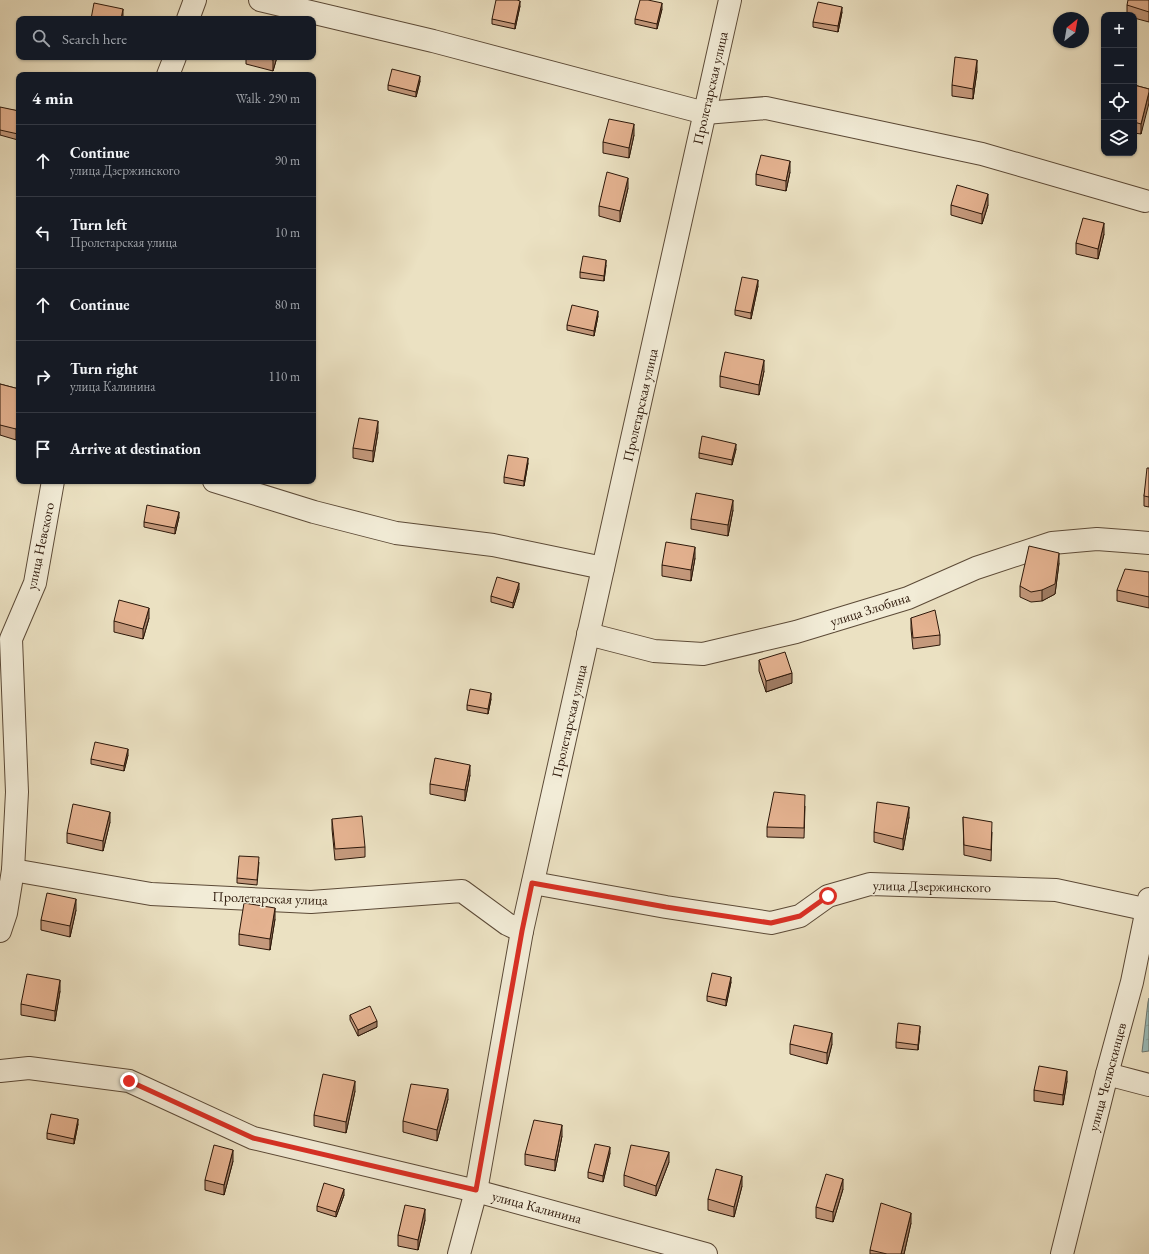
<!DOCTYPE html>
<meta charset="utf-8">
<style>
body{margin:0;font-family:"EB Garamond",serif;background:#20242c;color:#f1f3f6}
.controls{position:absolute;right:12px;top:12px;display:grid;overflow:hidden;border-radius:8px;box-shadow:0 1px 3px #0004}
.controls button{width:36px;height:36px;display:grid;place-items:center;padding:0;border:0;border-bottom:1px solid #363941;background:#171b24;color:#f1f3f6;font:20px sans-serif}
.compass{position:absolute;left:1053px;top:12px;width:36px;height:36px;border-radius:50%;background:#171b24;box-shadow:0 1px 3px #0004;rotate:31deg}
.stop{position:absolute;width:12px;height:12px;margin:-9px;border:3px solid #d93025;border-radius:50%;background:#fff}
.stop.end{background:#d93025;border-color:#fff;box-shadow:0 1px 4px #0008}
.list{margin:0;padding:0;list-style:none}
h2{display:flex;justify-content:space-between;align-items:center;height:52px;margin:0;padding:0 16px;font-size:17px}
h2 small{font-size:13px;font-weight:400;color:#9ea1a6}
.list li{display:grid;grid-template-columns:26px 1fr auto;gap:12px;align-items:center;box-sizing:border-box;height:72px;padding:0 16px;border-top:1px solid #363941}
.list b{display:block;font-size:15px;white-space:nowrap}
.list p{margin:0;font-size:13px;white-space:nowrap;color:#9ea1a6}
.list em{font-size:13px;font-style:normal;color:#9ea1a6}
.icon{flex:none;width:22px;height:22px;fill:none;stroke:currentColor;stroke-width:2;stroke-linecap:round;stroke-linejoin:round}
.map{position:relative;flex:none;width:1149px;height:1254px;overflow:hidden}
.search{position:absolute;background:#171b24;box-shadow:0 1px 3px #0004;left:16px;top:16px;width:300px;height:44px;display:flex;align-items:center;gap:10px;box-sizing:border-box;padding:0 14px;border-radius:8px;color:#9ea1a6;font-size:15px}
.panel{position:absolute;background:#171b24;box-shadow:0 1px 3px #0004;left:16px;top:72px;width:300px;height:412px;border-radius:8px}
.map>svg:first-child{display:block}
.water{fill:url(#water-ripples);stroke:#6e7a73}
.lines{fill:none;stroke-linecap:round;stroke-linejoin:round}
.minor-casing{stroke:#5c4a37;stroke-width:24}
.minor{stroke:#f2ecd7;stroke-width:22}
.wall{fill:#c4997c;stroke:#2c1709}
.shaded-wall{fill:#a07d65;stroke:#2c1709}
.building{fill:#e4b290;stroke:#2c1709}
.route{stroke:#d93025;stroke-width:5}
.labels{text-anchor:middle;stroke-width:3;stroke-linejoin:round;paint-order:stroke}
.street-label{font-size:14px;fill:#2c1709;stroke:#f2ecd7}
</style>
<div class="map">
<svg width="1149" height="1254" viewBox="0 0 1149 1254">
<defs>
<pattern id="water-ripples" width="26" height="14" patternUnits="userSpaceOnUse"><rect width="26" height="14" fill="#9abcba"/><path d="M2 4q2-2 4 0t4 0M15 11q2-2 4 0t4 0" fill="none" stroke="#85a19f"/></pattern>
</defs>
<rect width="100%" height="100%" fill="#ebe1c2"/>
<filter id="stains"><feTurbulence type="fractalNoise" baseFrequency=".005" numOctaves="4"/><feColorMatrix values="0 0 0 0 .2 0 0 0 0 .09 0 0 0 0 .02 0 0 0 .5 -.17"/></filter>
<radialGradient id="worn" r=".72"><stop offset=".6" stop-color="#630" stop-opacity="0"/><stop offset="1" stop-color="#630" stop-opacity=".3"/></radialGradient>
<path class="water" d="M1149,998V1051L1142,1052L1148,1002Z"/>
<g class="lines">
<defs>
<g id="minor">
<path d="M260,0L433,41L705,113L766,108L982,154L1145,201"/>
<path d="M188,19L195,0"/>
<path d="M168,75L175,57"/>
<path d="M214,481L314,512L396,533L493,545L603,568"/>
<path d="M588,634L654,651L703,654L796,632L908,598L976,568L1052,543L1097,539L1137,542L1149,543"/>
<path d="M13,870L151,894L311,902L462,891L507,924L522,931"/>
<path d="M533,883L666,907L771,923L800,916L828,896L870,884L1056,890L1149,910"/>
<path d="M0,931L6,913L13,870L17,792L11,639L35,583L53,481"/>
<path d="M0,1071L29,1068L129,1081L253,1138L476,1191L706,1254"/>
<path d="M1107,1074L1149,1085"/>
<path d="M459,1254L476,1191L522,931L730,0"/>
<path d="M1062,1254L1107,1074L1132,982L1149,899"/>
</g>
</defs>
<use href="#minor" class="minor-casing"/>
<use href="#minor" class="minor"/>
</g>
<g class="wall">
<path d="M1149,0V22L1134,18V15H1127V5Z"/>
<path d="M520,6L515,29L492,24V19Z"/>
<path d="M662,9L657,29L635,24V19Z"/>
<path d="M842,12L838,32L813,27V22Z"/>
<path d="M246,57H277L273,71L246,64Z"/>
<path d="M977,71L973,99L952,96V85Z"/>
<path d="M420,81L416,97L388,90V85Z"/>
<path d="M1134,85L1149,89L1141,134L1134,133Z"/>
<path d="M0,108L19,111L18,140L0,135Z"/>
<path d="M634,135L629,158L603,153V142Z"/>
<path d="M790,172L786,191L756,185V174Z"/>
<path d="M628,188L620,222L599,216V206Z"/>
<path d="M951,205H988L982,224L951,215Z"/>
<path d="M1104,234L1098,259L1076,254V243Z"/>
<path d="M606,265L604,281L580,278V272Z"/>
<path d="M758,286L751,319L735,315V310Z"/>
<path d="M598,316L594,336L567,330V325Z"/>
<path d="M764,371L759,395L720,387V376Z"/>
<path d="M0,384L19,389V430L16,440L0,435Z"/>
<path d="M378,432L373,462L353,458V448Z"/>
<path d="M736,449L732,465L699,458V453Z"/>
<path d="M528,463L524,486L504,483V477Z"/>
<path d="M1149,468V507L1144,506V496Z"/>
<path d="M733,510L728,536L691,529V519Z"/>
<path d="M179,517L175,534L144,527V522Z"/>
<path d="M695,558L691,581L662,576V565Z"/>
<path d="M1059,563L1055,594L1042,601L1031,602L1020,597V586Z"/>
<path d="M1149,572V608L1117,601V590Z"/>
<path d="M519,589L513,608L491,602V596Z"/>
<path d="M149,618L143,639L114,632V621Z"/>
<path d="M911,618L940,635V645L913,649L911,629Z"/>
<path d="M759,660L792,683L766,692L759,671Z"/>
<path d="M491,699L488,714L467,710V705Z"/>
<path d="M128,755L124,771L91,764V759Z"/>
<path d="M470,775L465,801L430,794V784Z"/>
<path d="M805,806L804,838L767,837V827Z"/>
<path d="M909,817L903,850L874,842V832Z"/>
<path d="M963,817L992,832L991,861L964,855Z"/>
<path d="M332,819L365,847V857L335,860L332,829Z"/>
<path d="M110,822L103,851L67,843V833Z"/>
<path d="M259,862L257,885L237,883V878Z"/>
<path d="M76,910L70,937L41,930V920Z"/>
<path d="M275,919L270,950L239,945V934Z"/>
<path d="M731,982L726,1006L707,1001V996Z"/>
<path d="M60,991L55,1021L21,1015V1004Z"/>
<path d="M350,1015L377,1027L358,1036L350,1020Z"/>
<path d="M920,1031L918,1050L896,1048V1042Z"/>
<path d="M790,1044H832L827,1064L790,1054Z"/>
<path d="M1067,1081L1063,1105L1034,1101V1090Z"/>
<path d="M355,1091L346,1133L314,1126V1115Z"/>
<path d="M448,1099L437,1141L403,1132V1121Z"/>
<path d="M78,1124L74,1144L47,1139V1133Z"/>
<path d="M562,1136L555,1171L525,1165V1154Z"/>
<path d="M610,1153L603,1182L588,1178V1172Z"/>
<path d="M233,1161L224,1195L205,1190V1180Z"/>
<path d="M669,1162L656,1196L624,1186V1175Z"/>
<path d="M742,1186L734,1217L708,1210V1199Z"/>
<path d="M843,1189L833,1222L816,1218V1207Z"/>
<path d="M344,1195L336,1217L317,1211V1206Z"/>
<path d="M425,1220L418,1250L398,1246V1235Z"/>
<path d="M911,1223L904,1254H870V1250Z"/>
</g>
<g class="shaded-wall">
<path d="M520,1V6L515,29V24Z"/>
<path d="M662,3V9L657,29V24Z"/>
<path d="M842,7V12L838,32V26Z"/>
<path d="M123,9V19H121Z"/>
<path d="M274,57H277L273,71V60Z"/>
<path d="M977,60V71L973,99V89Z"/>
<path d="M420,76V81L416,97V92Z"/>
<path d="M1149,92V103L1141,134V124Z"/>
<path d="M634,124V135L629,158V148Z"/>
<path d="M19,128V134L18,140V134Z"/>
<path d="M790,161V172L786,191V181Z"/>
<path d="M628,178V188L620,222V211Z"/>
<path d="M988,194V205L982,224V214Z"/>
<path d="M1104,223V234L1098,259V249Z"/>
<path d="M606,260V265L604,281V276Z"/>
<path d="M758,280V286L751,319V313Z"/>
<path d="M598,311V316L594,336V331Z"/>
<path d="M764,360V371L759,395V385Z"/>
<path d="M19,419V430L16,440V429Z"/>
<path d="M378,421V432L373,462V451Z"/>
<path d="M736,444V449L732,465V460Z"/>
<path d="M528,458V463L524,486V481Z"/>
<path d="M733,500V510L728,536V525Z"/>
<path d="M179,512V517L175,534V528Z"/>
<path d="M695,547V558L691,581V570Z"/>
<path d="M1059,553V563L1055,594L1042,601V590Z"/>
<path d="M519,583V589L513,608V603Z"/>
<path d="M149,608V618L143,639V629Z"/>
<path d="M792,673V683L766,692V681Z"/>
<path d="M491,693V699L488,714V709Z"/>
<path d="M128,749V755L124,771V766Z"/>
<path d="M470,765V775L465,801V790Z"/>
<path d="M909,807V817L903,850V839Z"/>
<path d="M110,812V822L103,851V841Z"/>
<path d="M76,899V910L70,937V926Z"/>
<path d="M275,908V919L270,950V939Z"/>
<path d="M731,977V982L726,1006V1000Z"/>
<path d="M60,980V991L55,1021V1011Z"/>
<path d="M377,1021V1027L358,1036V1030Z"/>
<path d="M920,1026V1031L918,1050V1045Z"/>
<path d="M832,1033V1044L827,1064V1053Z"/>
<path d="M1067,1071V1081L1063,1105V1095Z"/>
<path d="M355,1081V1091L346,1133V1122Z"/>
<path d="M448,1089V1099L437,1141V1130Z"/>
<path d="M78,1119V1124L74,1144V1139Z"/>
<path d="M562,1125V1136L555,1171V1160Z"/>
<path d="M610,1147V1153L603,1182V1176Z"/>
<path d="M233,1150V1161L224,1195V1185Z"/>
<path d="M669,1152V1162L656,1196V1186Z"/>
<path d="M742,1176V1186L734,1217V1207Z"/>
<path d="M843,1179V1189L833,1222V1212Z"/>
<path d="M344,1189V1195L336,1217V1212Z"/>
<path d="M425,1209V1220L418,1250V1240Z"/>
<path d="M911,1213V1223L904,1254H901Z"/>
</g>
<g class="building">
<path d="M496,0H517L520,1L515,24L492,19Z"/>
<path d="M640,0H648L662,3L657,24L635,19Z"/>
<path d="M1128,0H1149V12L1127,5Z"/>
<path d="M818,2L842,7L838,26L813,22Z"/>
<path d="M94,3L123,9L121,19H91Z"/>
<path d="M260,57H274L273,60Z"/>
<path d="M955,57L977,60L973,89L952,85Z"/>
<path d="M392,69L420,76L416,92L388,85Z"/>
<path d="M1134,85L1149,89V92L1141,124L1134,122Z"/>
<path d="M0,107L19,111V128L18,134L0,130Z"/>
<path d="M609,119L634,124L629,148L603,142Z"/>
<path d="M761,155L790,161L786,181L756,174Z"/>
<path d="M607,172L628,178L620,211L599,206Z"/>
<path d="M957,185L988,194L982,214L951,205Z"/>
<path d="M1083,218L1104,223L1098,249L1076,243Z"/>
<path d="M583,256L606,260L604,276L580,272Z"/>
<path d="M742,277L758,280L751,313L735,310Z"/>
<path d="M572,305L598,311L594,331L567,325Z"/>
<path d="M725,352L764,360L759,385L720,376Z"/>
<path d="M0,384L19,389V419L16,429L0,425Z"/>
<path d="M359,418L378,421L373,451L353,448Z"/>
<path d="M702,436L736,444L732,460L699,453Z"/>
<path d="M508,455L528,458L524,481L504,477Z"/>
<path d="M1147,468H1149V497L1144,496Z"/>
<path d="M696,493L733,500L728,525L691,519Z"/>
<path d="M147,505L179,512L175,528L144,522Z"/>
<path d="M666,542L695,547L691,570L662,565Z"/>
<path d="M1029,546L1059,553L1055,584L1042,590L1031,592L1020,586Z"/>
<path d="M1125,569L1149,572V597L1117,590Z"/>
<path d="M497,577L519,583L513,603L491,596Z"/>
<path d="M119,600L149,608L143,629L114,621Z"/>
<path d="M935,610L940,635L913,638L911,618Z"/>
<path d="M785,652L792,673L766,681L759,660Z"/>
<path d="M470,689L491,693L488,709L467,705Z"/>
<path d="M95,742L128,749L124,766L91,759Z"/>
<path d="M435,758L470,765L465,790L430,784Z"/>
<path d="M774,792L805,795L804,828L767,827Z"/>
<path d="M877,802L909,807L903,839L874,832Z"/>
<path d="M73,804L110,812L103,841L67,833Z"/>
<path d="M362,816L365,847L335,849L332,819Z"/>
<path d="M963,817L992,822L991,850L964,845Z"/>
<path d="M239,856L259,857L257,880L237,878Z"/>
<path d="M47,893L76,899L70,926L41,920Z"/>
<path d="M244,903L275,908L270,939L239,934Z"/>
<path d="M712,973L731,977L726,1000L707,996Z"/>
<path d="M27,974L60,980L55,1011L21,1004Z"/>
<path d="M370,1006L377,1021L358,1030L350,1015Z"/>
<path d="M898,1023L920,1026L918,1045L896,1042Z"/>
<path d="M794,1025L832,1033L827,1053L790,1044Z"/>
<path d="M1039,1066L1067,1071L1063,1095L1034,1090Z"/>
<path d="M323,1074L355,1081L346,1122L314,1115Z"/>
<path d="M411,1084L448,1089L437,1130L403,1121Z"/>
<path d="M51,1114L78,1119L74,1139L47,1133Z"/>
<path d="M534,1120L562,1125L555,1160L525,1154Z"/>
<path d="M595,1144L610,1147L603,1176L588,1172Z"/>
<path d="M214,1145L233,1150L224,1185L205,1180Z"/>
<path d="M631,1145L669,1152L656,1186L624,1175Z"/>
<path d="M716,1169L742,1176L734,1207L708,1199Z"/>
<path d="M826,1174L843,1179L833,1212L816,1207Z"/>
<path d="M324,1183L344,1189L336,1212L317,1206Z"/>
<path d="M881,1203L911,1213L901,1254H887L870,1250Z"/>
<path d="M405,1205L425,1209L418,1240L398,1235Z"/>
</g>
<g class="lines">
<path class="route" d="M129,1081L253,1138L476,1190L522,931L532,883L666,907L771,923L800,916L828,896"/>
</g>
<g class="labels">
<g class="street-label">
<text transform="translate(710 88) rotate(-77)" y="5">Пролетарская улица</text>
<text transform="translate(640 405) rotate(-77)" y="5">Пролетарская улица</text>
<text transform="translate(40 546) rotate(-78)" y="5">улица Невского</text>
<text transform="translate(870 609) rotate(-18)" y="5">улица Злобина</text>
<text transform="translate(569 721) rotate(-77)" y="5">Пролетарская улица</text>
<text transform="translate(932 886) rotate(1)" y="5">улица Дзержинского</text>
<text transform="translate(270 898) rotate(2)" y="5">Пролетарская улица</text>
<text transform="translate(1107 1077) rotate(-75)" y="5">улица Челюскинцев</text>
<text transform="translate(537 1207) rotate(15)" y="5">улица Калинина</text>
</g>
</g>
<rect width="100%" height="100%" filter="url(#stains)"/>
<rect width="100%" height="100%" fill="url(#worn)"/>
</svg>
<div class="controls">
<button>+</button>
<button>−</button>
<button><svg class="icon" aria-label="locate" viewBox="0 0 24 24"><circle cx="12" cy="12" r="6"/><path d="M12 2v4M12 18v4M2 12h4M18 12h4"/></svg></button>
<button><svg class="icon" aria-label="layers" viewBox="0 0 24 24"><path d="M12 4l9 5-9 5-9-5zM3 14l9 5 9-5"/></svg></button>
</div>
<svg class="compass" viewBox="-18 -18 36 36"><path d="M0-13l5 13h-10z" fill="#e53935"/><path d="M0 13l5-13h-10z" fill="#9ea1a6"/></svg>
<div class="stop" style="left:828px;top:896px"></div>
<div class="stop end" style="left:129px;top:1081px"></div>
<div class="search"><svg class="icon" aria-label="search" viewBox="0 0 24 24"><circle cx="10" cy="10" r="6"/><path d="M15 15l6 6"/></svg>Search here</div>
<section class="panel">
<h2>4 min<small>Walk · 290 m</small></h2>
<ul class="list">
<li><svg class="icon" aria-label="ahead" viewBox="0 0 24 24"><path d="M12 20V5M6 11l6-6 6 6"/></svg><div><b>Continue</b><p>улица Дзержинского</p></div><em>90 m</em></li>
<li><svg class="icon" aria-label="left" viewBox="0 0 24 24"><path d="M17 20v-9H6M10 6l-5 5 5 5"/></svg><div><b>Turn left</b><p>Пролетарская улица</p></div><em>10 m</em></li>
<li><svg class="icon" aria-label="ahead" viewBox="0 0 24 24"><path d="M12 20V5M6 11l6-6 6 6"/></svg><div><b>Continue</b></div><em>80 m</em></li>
<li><svg class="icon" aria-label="right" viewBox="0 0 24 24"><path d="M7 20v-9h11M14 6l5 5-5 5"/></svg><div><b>Turn right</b><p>улица Калинина</p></div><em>110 m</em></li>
<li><svg class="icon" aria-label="arrive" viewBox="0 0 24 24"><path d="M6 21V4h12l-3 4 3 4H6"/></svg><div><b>Arrive at destination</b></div></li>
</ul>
</section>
</div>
